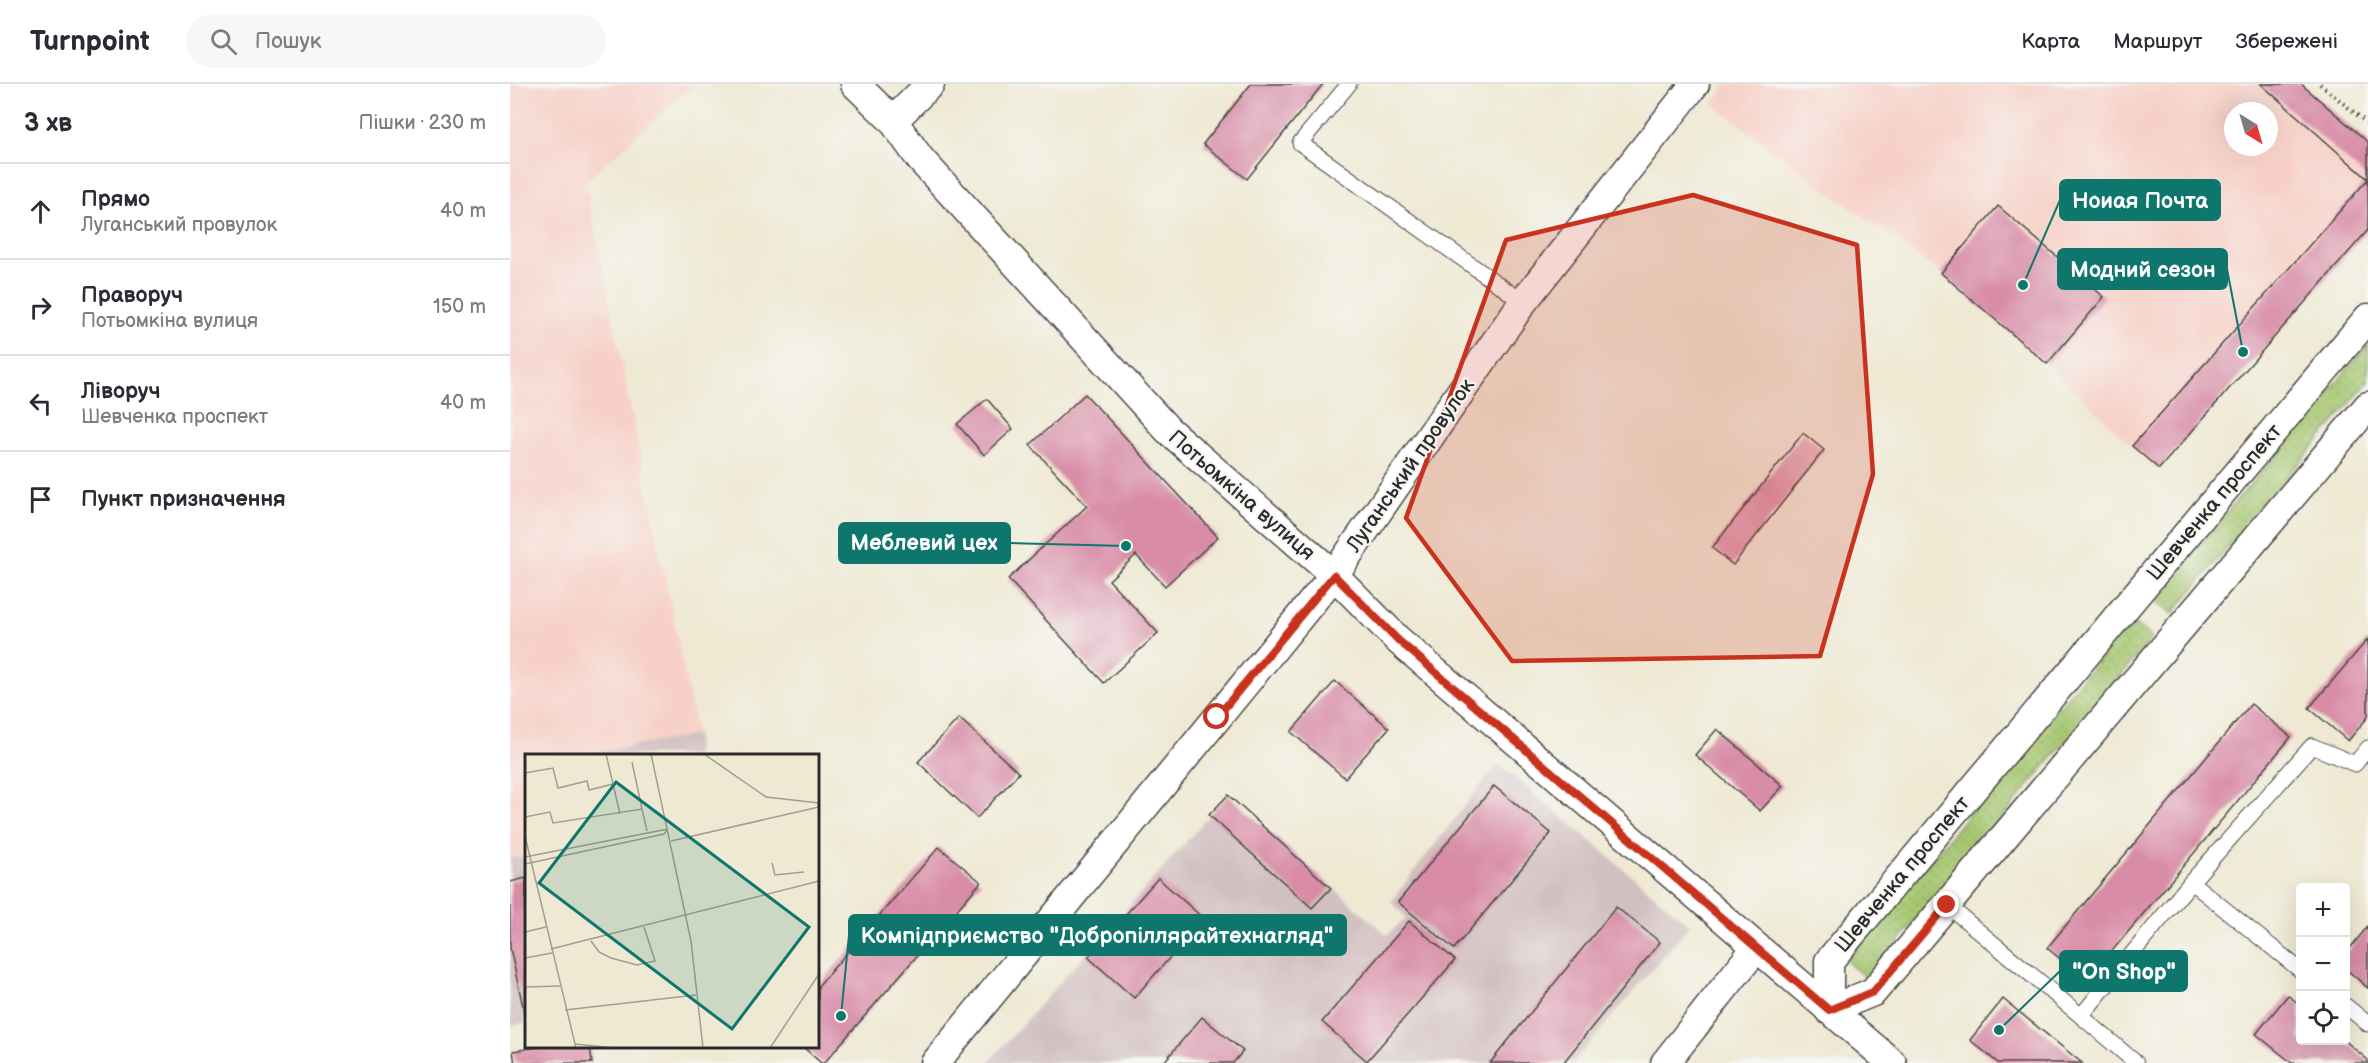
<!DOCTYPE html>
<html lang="uk">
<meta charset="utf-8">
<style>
body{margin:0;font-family:"Balsamiq Sans",sans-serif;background:#f7f7f7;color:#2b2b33}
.controls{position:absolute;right:18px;bottom:18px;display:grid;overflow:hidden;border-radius:6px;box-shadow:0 6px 24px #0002}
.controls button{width:54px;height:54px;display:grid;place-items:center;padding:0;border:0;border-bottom:2px solid #e1e1e2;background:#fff;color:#2b2b33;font:30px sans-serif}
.compass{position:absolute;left:1714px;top:18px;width:54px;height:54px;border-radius:50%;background:#fff;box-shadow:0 6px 24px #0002;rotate:143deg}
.stop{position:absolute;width:18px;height:18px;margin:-14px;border:4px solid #c8321e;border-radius:50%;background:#fff}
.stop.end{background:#c8321e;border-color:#fff;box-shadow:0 2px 6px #0008}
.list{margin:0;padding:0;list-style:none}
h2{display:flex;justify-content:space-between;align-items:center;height:78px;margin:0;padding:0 24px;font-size:26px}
h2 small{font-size:20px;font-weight:400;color:#7c7c81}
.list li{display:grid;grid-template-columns:39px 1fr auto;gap:18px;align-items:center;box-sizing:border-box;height:96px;padding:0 24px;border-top:2px solid #e1e1e2}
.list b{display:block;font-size:22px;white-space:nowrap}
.list p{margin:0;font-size:20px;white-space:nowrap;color:#7c7c81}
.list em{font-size:20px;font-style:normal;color:#7c7c81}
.icon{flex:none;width:33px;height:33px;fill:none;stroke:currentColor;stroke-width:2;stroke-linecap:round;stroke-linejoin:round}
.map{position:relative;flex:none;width:1858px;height:979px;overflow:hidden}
header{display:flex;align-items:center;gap:36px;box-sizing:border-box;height:84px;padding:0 30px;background:#fff;border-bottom:2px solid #e1e1e2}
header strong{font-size:28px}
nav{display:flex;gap:33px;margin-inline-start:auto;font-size:21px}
.search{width:420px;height:54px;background:#f7f7f7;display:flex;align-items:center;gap:15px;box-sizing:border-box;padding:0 21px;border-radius:33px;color:#7c7c81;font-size:22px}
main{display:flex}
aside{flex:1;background:#fff}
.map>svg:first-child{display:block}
.built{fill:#f7d1c8;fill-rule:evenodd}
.industrial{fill:#d2bfc0}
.garden{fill:url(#garden-dots);stroke:#68784d;stroke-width:1.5}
.building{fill:#d88ca6}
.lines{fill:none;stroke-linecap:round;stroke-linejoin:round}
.lane-casing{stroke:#484844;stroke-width:17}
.street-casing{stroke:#484844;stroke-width:31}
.path{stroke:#484844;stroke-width:4;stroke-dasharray:1.5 4.5;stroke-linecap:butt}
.lane{stroke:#fff;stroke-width:15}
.street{stroke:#fff;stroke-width:28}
.route{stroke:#c8321e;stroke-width:8}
.marked{fill:#c8321e;fill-opacity:0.2;stroke:#c8321e;stroke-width:4.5;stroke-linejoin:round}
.labels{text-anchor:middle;stroke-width:4.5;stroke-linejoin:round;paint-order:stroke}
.street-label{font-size:21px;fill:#2b2b2b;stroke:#f6f6f2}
.inset-road{fill:none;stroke:#a19d90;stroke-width:1.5}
.view{fill:#0f766e;fill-opacity:0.15;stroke:#0f766e;stroke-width:3}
.inset-edge{fill:none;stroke:#2b2b2b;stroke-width:3}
.leader{fill:none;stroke:#0f766e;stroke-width:2}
.callout-dot{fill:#0f766e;stroke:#f6f6f2;stroke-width:2}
.callout{fill:#0f766e;stroke:#0f766e;stroke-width:2}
.callout-label{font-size:22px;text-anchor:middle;font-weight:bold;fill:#fff}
</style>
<header>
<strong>Turnpoint</strong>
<div class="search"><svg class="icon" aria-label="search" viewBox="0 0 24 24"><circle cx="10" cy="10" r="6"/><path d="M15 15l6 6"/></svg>Пошук</div>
<nav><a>Карта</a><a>Маршрут</a><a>Збережені</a></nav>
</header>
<main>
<aside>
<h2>3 хв<small>Пішки · 230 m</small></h2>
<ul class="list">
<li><svg class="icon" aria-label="ahead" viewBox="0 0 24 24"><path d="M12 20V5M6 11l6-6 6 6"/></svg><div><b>Прямо</b><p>Луганський провулок</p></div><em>40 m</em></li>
<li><svg class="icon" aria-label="right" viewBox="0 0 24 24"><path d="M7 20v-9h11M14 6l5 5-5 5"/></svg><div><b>Праворуч</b><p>Потьомкіна вулиця</p></div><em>150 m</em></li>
<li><svg class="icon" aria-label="left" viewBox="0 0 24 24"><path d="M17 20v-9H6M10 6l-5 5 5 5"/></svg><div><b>Ліворуч</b><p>Шевченка проспект</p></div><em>40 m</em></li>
<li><svg class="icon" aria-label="arrive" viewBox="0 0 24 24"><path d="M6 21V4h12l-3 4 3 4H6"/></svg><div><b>Пункт призначення</b></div></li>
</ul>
</aside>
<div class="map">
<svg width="1858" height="979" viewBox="0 0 1858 979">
<defs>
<pattern id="garden-dots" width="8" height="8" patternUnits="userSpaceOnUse" patternTransform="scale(1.5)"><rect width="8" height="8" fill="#a5c66f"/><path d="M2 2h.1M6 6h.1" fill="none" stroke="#8eaa60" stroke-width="1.8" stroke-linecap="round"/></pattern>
</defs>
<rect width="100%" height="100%" fill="#f6f6f2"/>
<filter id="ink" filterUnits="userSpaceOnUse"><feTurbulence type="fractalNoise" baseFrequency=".0167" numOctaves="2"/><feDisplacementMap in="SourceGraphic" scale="12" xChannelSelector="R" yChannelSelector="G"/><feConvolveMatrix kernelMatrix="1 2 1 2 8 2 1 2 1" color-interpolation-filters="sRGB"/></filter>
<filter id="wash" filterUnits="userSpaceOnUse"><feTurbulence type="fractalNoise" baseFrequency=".008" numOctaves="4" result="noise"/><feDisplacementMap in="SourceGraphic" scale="24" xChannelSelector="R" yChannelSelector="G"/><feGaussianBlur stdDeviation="1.35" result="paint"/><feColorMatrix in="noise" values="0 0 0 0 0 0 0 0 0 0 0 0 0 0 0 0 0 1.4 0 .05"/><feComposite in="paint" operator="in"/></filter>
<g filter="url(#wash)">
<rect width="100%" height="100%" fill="#efe9d4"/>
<g class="built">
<path d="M0,0H184L75,98L187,651L69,671L16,672V773L0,774Z"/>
<path d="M1217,0H1751L1858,95L1622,362L1537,280L1431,189L1294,90L1202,19ZM1723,27H1759V63H1723Z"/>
</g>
<g class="industrial">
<path d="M187,651L186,671H69Z"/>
<path d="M988,679L1180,841L1063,979H478L718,711L877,851L896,834L881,817Z"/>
<path d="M16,773V939L0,941V774Z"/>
</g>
<g class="garden">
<path d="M1858,261V298L1662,530L1644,515Z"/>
<path d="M1621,537L1642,554L1357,895L1336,877Z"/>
</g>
<g id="blocks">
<g class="building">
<path d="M741,0H813L737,95L693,60Z"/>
<path d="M1751,0H1791L1858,58V95Z"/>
<path d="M1858,95V146L1649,385L1622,362Z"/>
<path d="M1488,122L1594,213L1537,280L1431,189Z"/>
<path d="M575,310L708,453L655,502L626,471L599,496L648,549L594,599L498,495L577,422L520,361Z"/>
<path d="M477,315L503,345L474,371L447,340Z"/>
<path d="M1293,349L1314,366L1223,481L1202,464Z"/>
<path d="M1858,555V633L1838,657L1799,624Z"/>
<path d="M825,597L879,644L835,694L781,648Z"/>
<path d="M1741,620L1781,653L1577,897L1537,864Z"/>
<path d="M449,634L509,689L467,734L408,678Z"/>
<path d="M1207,645L1273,702L1250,727L1185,671Z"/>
<path d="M984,702L1041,749L944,865L888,818Z"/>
<path d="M718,711L821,804L802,824L699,731Z"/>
<path d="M429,763L471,798L314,979H311L292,962H308V902Z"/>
<path d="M16,794V927H14L0,864V798Z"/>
<path d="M648,794L694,835L624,914L578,873Z"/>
<path d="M1106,823L1150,858L1053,979H980Z"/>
<path d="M899,837L945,876L857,977L812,938Z"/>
<path d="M1858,842V904L1836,885V869Z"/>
<path d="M1778,911L1790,921V956H1834L1858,976V979H1782L1746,950Z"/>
<path d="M1493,915L1572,979H1488L1460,956Z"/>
<path d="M692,933L733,967L723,979H653Z"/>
<path d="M35,962H80L82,979H5L3,967Z"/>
</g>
</g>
</g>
<g filter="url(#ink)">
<use href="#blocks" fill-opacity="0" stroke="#484844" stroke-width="1.5"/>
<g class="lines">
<defs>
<g id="lane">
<path d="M839,0L790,59L1013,218"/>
<path d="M1681,798L1790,886"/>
<path d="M1437,821L1571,932L1681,798L1802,662L1845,680L1858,664"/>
<path d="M1836,922L1858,940"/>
<path d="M1571,932L1626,979"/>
</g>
<g id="street">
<path d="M345,0L383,37L411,76L658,346L824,491L888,556L1382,979"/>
<path d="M383,37L420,0"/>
<path d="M1319,926V877L1858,234"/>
<path d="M1319,926L1363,908L1858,322"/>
<path d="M425,979L824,491L1013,218L1185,0"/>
<path d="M1155,979L1246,864"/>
</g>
</defs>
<use href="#lane" class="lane-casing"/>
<use href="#street" class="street-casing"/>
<path class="path" d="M1810,0L1858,40"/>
<use href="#lane" class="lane"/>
<use href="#street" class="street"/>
</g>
</g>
<g class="lines" filter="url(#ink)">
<path class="route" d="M707,633L824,491L888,556L1319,926L1363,908L1437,821"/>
</g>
<path class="marked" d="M1183,111L1347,161L1363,390L1310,572L1002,577L896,434L996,156Z"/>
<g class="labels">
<g class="street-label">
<text transform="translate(900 381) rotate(-55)" y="7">Луганський провулок</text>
<text transform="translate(732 411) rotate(41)" y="7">Потьомкіна вулиця</text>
<text transform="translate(1704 418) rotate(-50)" y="7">Шевченка проспект</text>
<text transform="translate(1392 790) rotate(-50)" y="7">Шевченка проспект</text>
</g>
</g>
<g transform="translate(15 670)">
<rect width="294" height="294" fill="#efe9d4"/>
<path class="inset-road" d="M81,0L95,60M126,0L166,187L178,294M179,0L241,43L294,49M107,8L117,55M0,19L28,14L33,34L62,27L64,36L88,30M0,63L25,58L28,69L117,55L122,77M0,82L51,294M146,87L294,53M0,103L143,75M247,109L250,121L279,118M0,110L139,80L143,75M0,178L21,173M66,187L74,198L86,204L112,211L130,207L119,173M26,195L294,127M0,204L27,199M0,233L35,232M40,256L171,241M50,290L89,294M245,294L294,220"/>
<path class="view" d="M91,28L284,173L207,275L14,129Z"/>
<rect width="294" height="294" class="inset-edge"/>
</g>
<path class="leader" d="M1513 201L1550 116M1733 268L1717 185M616 462L500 459M331 932L339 851M1489 946L1550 887"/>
<g class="callout-dot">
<circle cx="1513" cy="201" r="6"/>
<circle cx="1733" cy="268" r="6"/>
<circle cx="616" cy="462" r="6"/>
<circle cx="331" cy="932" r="6"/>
<circle cx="1489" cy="946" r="6"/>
</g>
<g class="callout">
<rect x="1550" y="96" width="160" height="40" rx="6"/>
<rect x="1548" y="165" width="169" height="40" rx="6"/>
<rect x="329" y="439" width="171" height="40" rx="6"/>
<rect x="339" y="831" width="497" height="40" rx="6"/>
<rect x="1550" y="867" width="127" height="40" rx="6"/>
</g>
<g class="callout-label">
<text x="1630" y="124">Ноиая Почта</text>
<text x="1633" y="193">Модний сезон</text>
<text x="414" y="466">Меблевий цех</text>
<text x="587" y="859">Компідприємство "Добропіллярайтехнагляд"</text>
<text x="1614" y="895">"On Shop"</text>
</g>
</svg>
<div class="controls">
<button>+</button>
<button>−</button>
<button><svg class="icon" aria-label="locate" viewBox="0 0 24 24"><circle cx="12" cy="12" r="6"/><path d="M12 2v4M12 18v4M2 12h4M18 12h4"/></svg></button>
</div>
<svg class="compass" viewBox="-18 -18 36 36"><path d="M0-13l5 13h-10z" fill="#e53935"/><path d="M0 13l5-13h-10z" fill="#7c7c81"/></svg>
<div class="stop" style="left:707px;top:633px"></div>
<div class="stop end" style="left:1437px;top:821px"></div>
</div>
</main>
